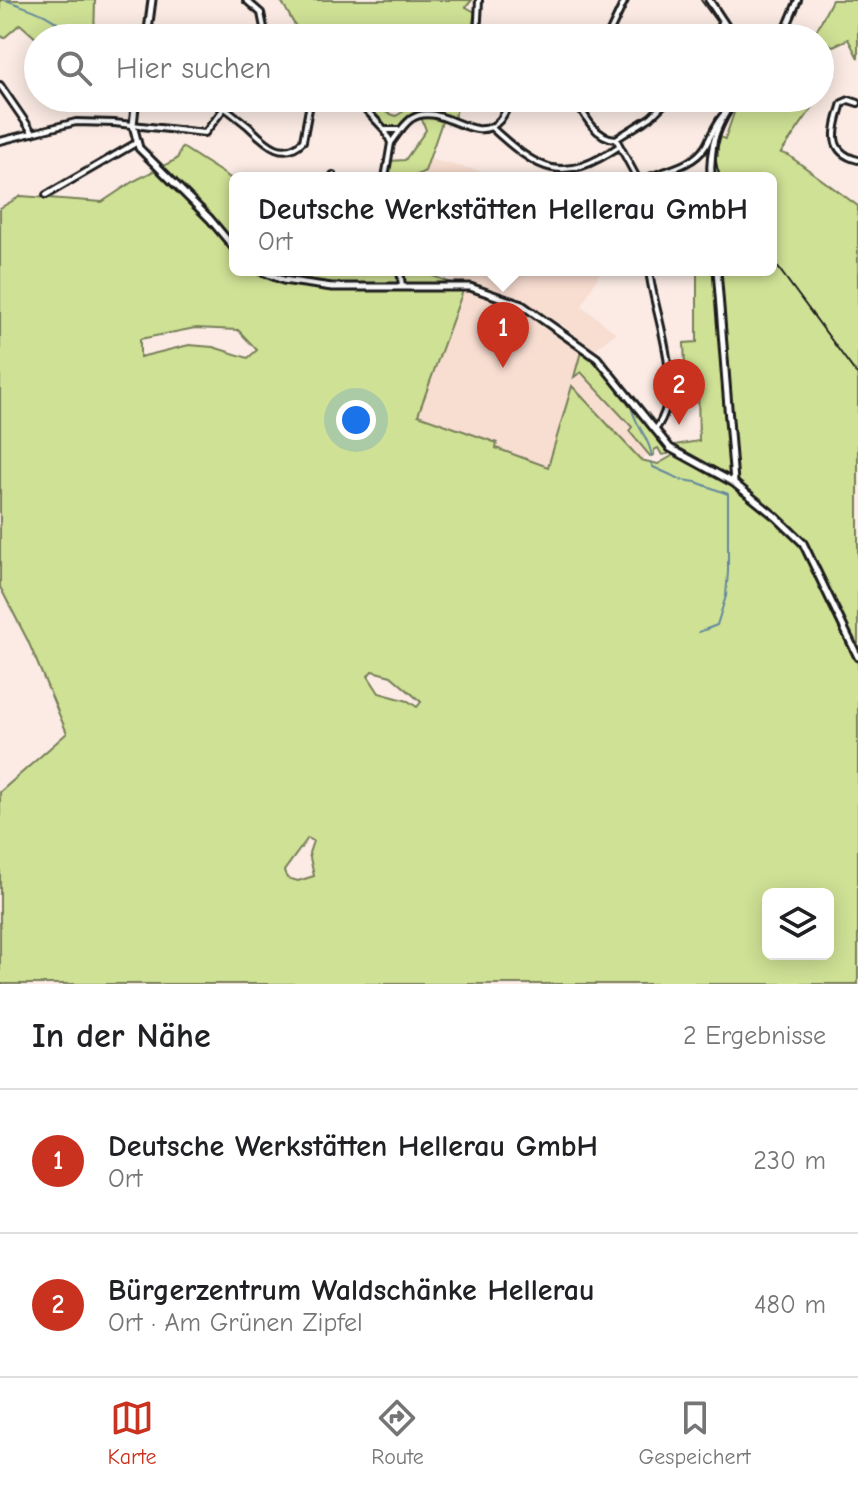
<!DOCTYPE html>
<html lang="de">
<meta charset="utf-8">
<style>
body{margin:0;font-family:"Comic Neue",sans-serif;background:#f6f6f6;color:#202124}
.controls{position:absolute;right:24px;bottom:24px;display:grid;overflow:hidden;border-radius:12px;box-shadow:0 4px 20px #0003}
.controls button{width:72px;height:72px;display:grid;place-items:center;padding:0;border:0;border-bottom:2px solid #e0e0e0;background:#fff;color:#202124;font:40px sans-serif}
.you{position:absolute;left:356px;top:420px;width:28px;height:28px;margin:-20px;border:6px solid #fff;border-radius:50%;background:#1a73e8;box-shadow:0 0 0 12px #1a73e833}
.badge{display:grid;place-items:center;width:52px;height:52px;border-radius:50%;background:#c8321e;color:#fff;font-size:26px;font-weight:700}
.pin{position:absolute;translate:-50% -66px;filter:drop-shadow(0 2px 4px #0008)}
.pin::after{content:'';position:absolute;top:42px;width:28px;height:24px;background:inherit;clip-path:polygon(0 0,100% 0,50% 100%)}
.popup{position:absolute;left:229px;top:172px;width:548px;height:104px;box-sizing:border-box;display:grid;place-content:center;border-radius:12px;background:#fff;filter:drop-shadow(0 2px 6px #0005);font-size:26px;white-space:nowrap;color:#757577}
.popup b{font-size:30px;color:#202124}
.popup::after{content:'';position:absolute;left:50%;top:100%;margin-left:-16px;border:16px solid transparent;border-top-color:#fff}
.list{margin:0;padding:0;list-style:none}
h2{display:flex;justify-content:space-between;align-items:center;height:104px;margin:0;padding:0 32px;font-size:34px}
h2 small{font-size:26px;font-weight:400;color:#757577}
.list li{display:grid;grid-template-columns:52px 1fr auto;gap:24px;align-items:center;box-sizing:border-box;height:144px;padding:0 32px;border-top:2px solid #e0e0e0}
.list b{display:block;font-size:30px;white-space:nowrap}
.list p{margin:0;font-size:26px;white-space:nowrap;color:#757577}
.list em{font-size:26px;font-style:normal;color:#757577}
.icon{flex:none;width:44px;height:44px;fill:none;stroke:currentColor;stroke-width:2;stroke-linecap:round;stroke-linejoin:round}
.map{position:relative;flex:none;width:858px;height:984px;overflow:hidden}
.search{position:absolute;background:#fff;box-shadow:0 4px 20px #0003;left:24px;right:24px;top:24px;height:88px;display:flex;align-items:center;gap:20px;box-sizing:border-box;padding:0 28px;border-radius:44px;color:#757577;font-size:30px}
.sheet{height:392px;background:#fff}
nav{display:flex;justify-content:space-around;align-items:center;box-sizing:border-box;height:112px;border-top:2px solid #e0e0e0;background:#fff;font-size:22px;color:#757577}
nav a{display:grid;justify-items:center;gap:4px}
nav .on{color:#c8321e}
.map>svg:first-child{display:block}
.built{fill:#f8ddd1}
.green{fill:#cfe195;stroke:#767e58;stroke-width:2;fill-rule:evenodd}
.lines{fill:none;stroke-linecap:round;stroke-linejoin:round}
.stream{stroke:#63889d;stroke-width:2}
.minor-casing{stroke:#1c1c1c;stroke-width:10}
.tertiary-casing{stroke:#1c1c1c;stroke-width:11}
.minor{stroke:#fff;stroke-width:4}
.tertiary{stroke:#fff;stroke-width:5}
.tram{stroke:#1c1c1c;stroke-width:2}
</style>
<div class="map">
<svg width="858" height="984" viewBox="0 0 858 984">
<rect width="100%" height="100%" fill="#fbebe4"/>
<filter id="ink" filterUnits="userSpaceOnUse"><feTurbulence type="fractalNoise" baseFrequency=".0125" numOctaves="2"/><feDisplacementMap in="SourceGraphic" scale="16" xChannelSelector="R" yChannelSelector="G"/><feConvolveMatrix kernelMatrix="1 2 1 2 8 2 1 2 1" color-interpolation-filters="sRGB"/></filter>
<g filter="url(#ink)">
<g class="built">
<path d="M429,159L488,173L500,178H413L425,171Z"/>
<path d="M436,270H601L582,306L616,333L594,350L565,327L521,299L468,283L471,289L521,306L582,348L576,376L581,371L633,427L629,431L649,453L641,460L572,387L548,467L495,447L496,442L418,415L465,284L435,273Z"/>
</g>
<g class="green">
<path d="M0,0H95L94,38H55L49,36L38,40L20,24L4,38L0,35Z"/>
<path d="M280,0H472L466,7L475,12L470,38H309C291,27 292,16 280,0Z"/>
<path d="M832,0H858V58L848,39L833,46L814,35Z"/>
<path d="M361,98H372L387,113L396,116L404,111V108L394,98H461L454,118C431,107 416,108 400,127H387Z"/>
<path d="M744,98H819L781,153L788,155L858,206V984H0V792L67,733L28,641L0,587V208L21,196L102,202L132,182L177,159L182,147L235,181V270H418L464,288L418,415L497,443L496,448L548,467L572,386L641,460L658,464L679,452L675,445L699,441L698,388H686L684,343L697,342V270H771V178H715L714,157L718,156V136L725,139L734,113ZM195,328L238,330L257,350L248,358L213,347L189,345L140,357V339ZM372,671L391,676L421,702L417,707L408,701L379,693L368,676ZM308,838L313,841L309,853L314,876L298,881L287,878L284,871ZM768,894H828V954H768Z"/>
<path d="M430,115L443,119L425,171L412,178H388L389,161L405,160L426,130L421,117Z"/>
<path d="M582,348L592,355L628,397L625,400L629,406L633,404L669,449L668,454L662,455L658,448L654,450V455L650,456L629,431L632,427L581,372L574,377Z"/>
</g>
<g class="lines">
<g class="stream">
<path d="M5,0C28,8 58,16 71,38"/>
<path d="M631,405C633,423 649,436 652,456"/>
<path d="M651,463L653,467L682,480L696,482L728,494V572L726,596L717,625L699,632"/>
</g>
<defs>
<g id="minor">
<path d="M246,0L261,13L266,38"/>
<path d="M477,38L479,0"/>
<path d="M607,38L625,0"/>
<path d="M712,38L723,21"/>
<path d="M777,38L787,26L798,0"/>
<path d="M0,85L33,133"/>
<path d="M211,98C224,107 236,116 248,126C264,141 282,162 303,141L311,98"/>
<path d="M355,98L385,130L391,143L385,178"/>
<path d="M575,98C584,115 595,138 616,139"/>
<path d="M858,103L849,100L842,103C835,127 825,152 858,160"/>
<path d="M492,128C539,171 562,185 618,147"/>
<path d="M385,130H401"/>
<path d="M616,139L651,117L670,98"/>
<path d="M616,139L637,178"/>
<path d="M0,141L76,122L114,123L205,133L225,107"/>
<path d="M391,143C397,135 403,125 411,119C440,99 475,149 500,120C505,114 508,105 512,98"/>
<path d="M332,178L333,175"/>
<path d="M647,178C666,170 693,166 705,147C712,135 715,123 725,113"/>
<path d="M46,195L136,143"/>
<path d="M400,270L402,286"/>
<path d="M649,270C654,317 688,387 655,430"/>
</g>
<g id="tertiary">
<path d="M709,0L734,38"/>
<path d="M147,38L152,0"/>
<path d="M136,98L133,125L139,148L210,219L235,249"/>
<path d="M711,178C709,147 718,123 736,98"/>
<path d="M258,270L283,280L332,287H470L522,305L597,358L670,448L734,483L776,517L803,543L858,657"/>
<path d="M717,270L734,482"/>
</g>
</defs>
<use href="#minor" class="minor-casing"/>
<use href="#tertiary" class="tertiary-casing"/>
<use href="#minor" class="minor"/>
<use href="#tertiary" class="tertiary"/>
<g class="tram">
<path d="M701,0L728,38"/>
<path d="M721,178C707,148 722,123 739,98"/>
<path d="M771,258L858,376"/>
</g>
</g>
</g>
</svg>
<div class="controls">
<button><svg class="icon" aria-label="layers" viewBox="0 0 24 24"><path d="M12 4l9 5-9 5-9-5zM3 14l9 5 9-5"/></svg></button>
</div>
<div class="you"></div>
<div class="pin badge" style="left:503px;top:368px">1</div>
<div class="popup"><b>Deutsche Werkstätten Hellerau GmbH</b>Ort</div>
<div class="pin badge" style="left:679px;top:425px">2</div>
<div class="search"><svg class="icon" aria-label="search" viewBox="0 0 24 24"><circle cx="10" cy="10" r="6"/><path d="M15 15l6 6"/></svg>Hier suchen</div>
</div>
<section class="sheet">
<h2>In der Nähe<small>2 Ergebnisse</small></h2>
<ul class="list">
<li><span class="badge">1</span><div><b>Deutsche Werkstätten Hellerau GmbH</b><p>Ort</p></div><em>230 m</em></li>
<li><span class="badge">2</span><div><b>Bürgerzentrum Waldschänke Hellerau</b><p>Ort · Am Grünen Zipfel</p></div><em>480 m</em></li>
</ul>
</section>
<nav>
<a class="on"><svg class="icon" aria-label="map" viewBox="0 0 24 24"><path d="M3 6l6-2 6 2 6-2v14l-6 2-6-2-6 2zM9 4v14M15 6v14"/></svg>Karte</a>
<a><svg class="icon" aria-label="directions" viewBox="0 0 24 24"><path d="M12 3l9 9-9 9-9-9zM9 14v-3h6M13 9l2 2-2 2"/></svg>Route</a>
<a><svg class="icon" aria-label="saved" viewBox="0 0 24 24"><path d="M7 4h10v16l-5-4-5 4z"/></svg>Gespeichert</a>
</nav>
